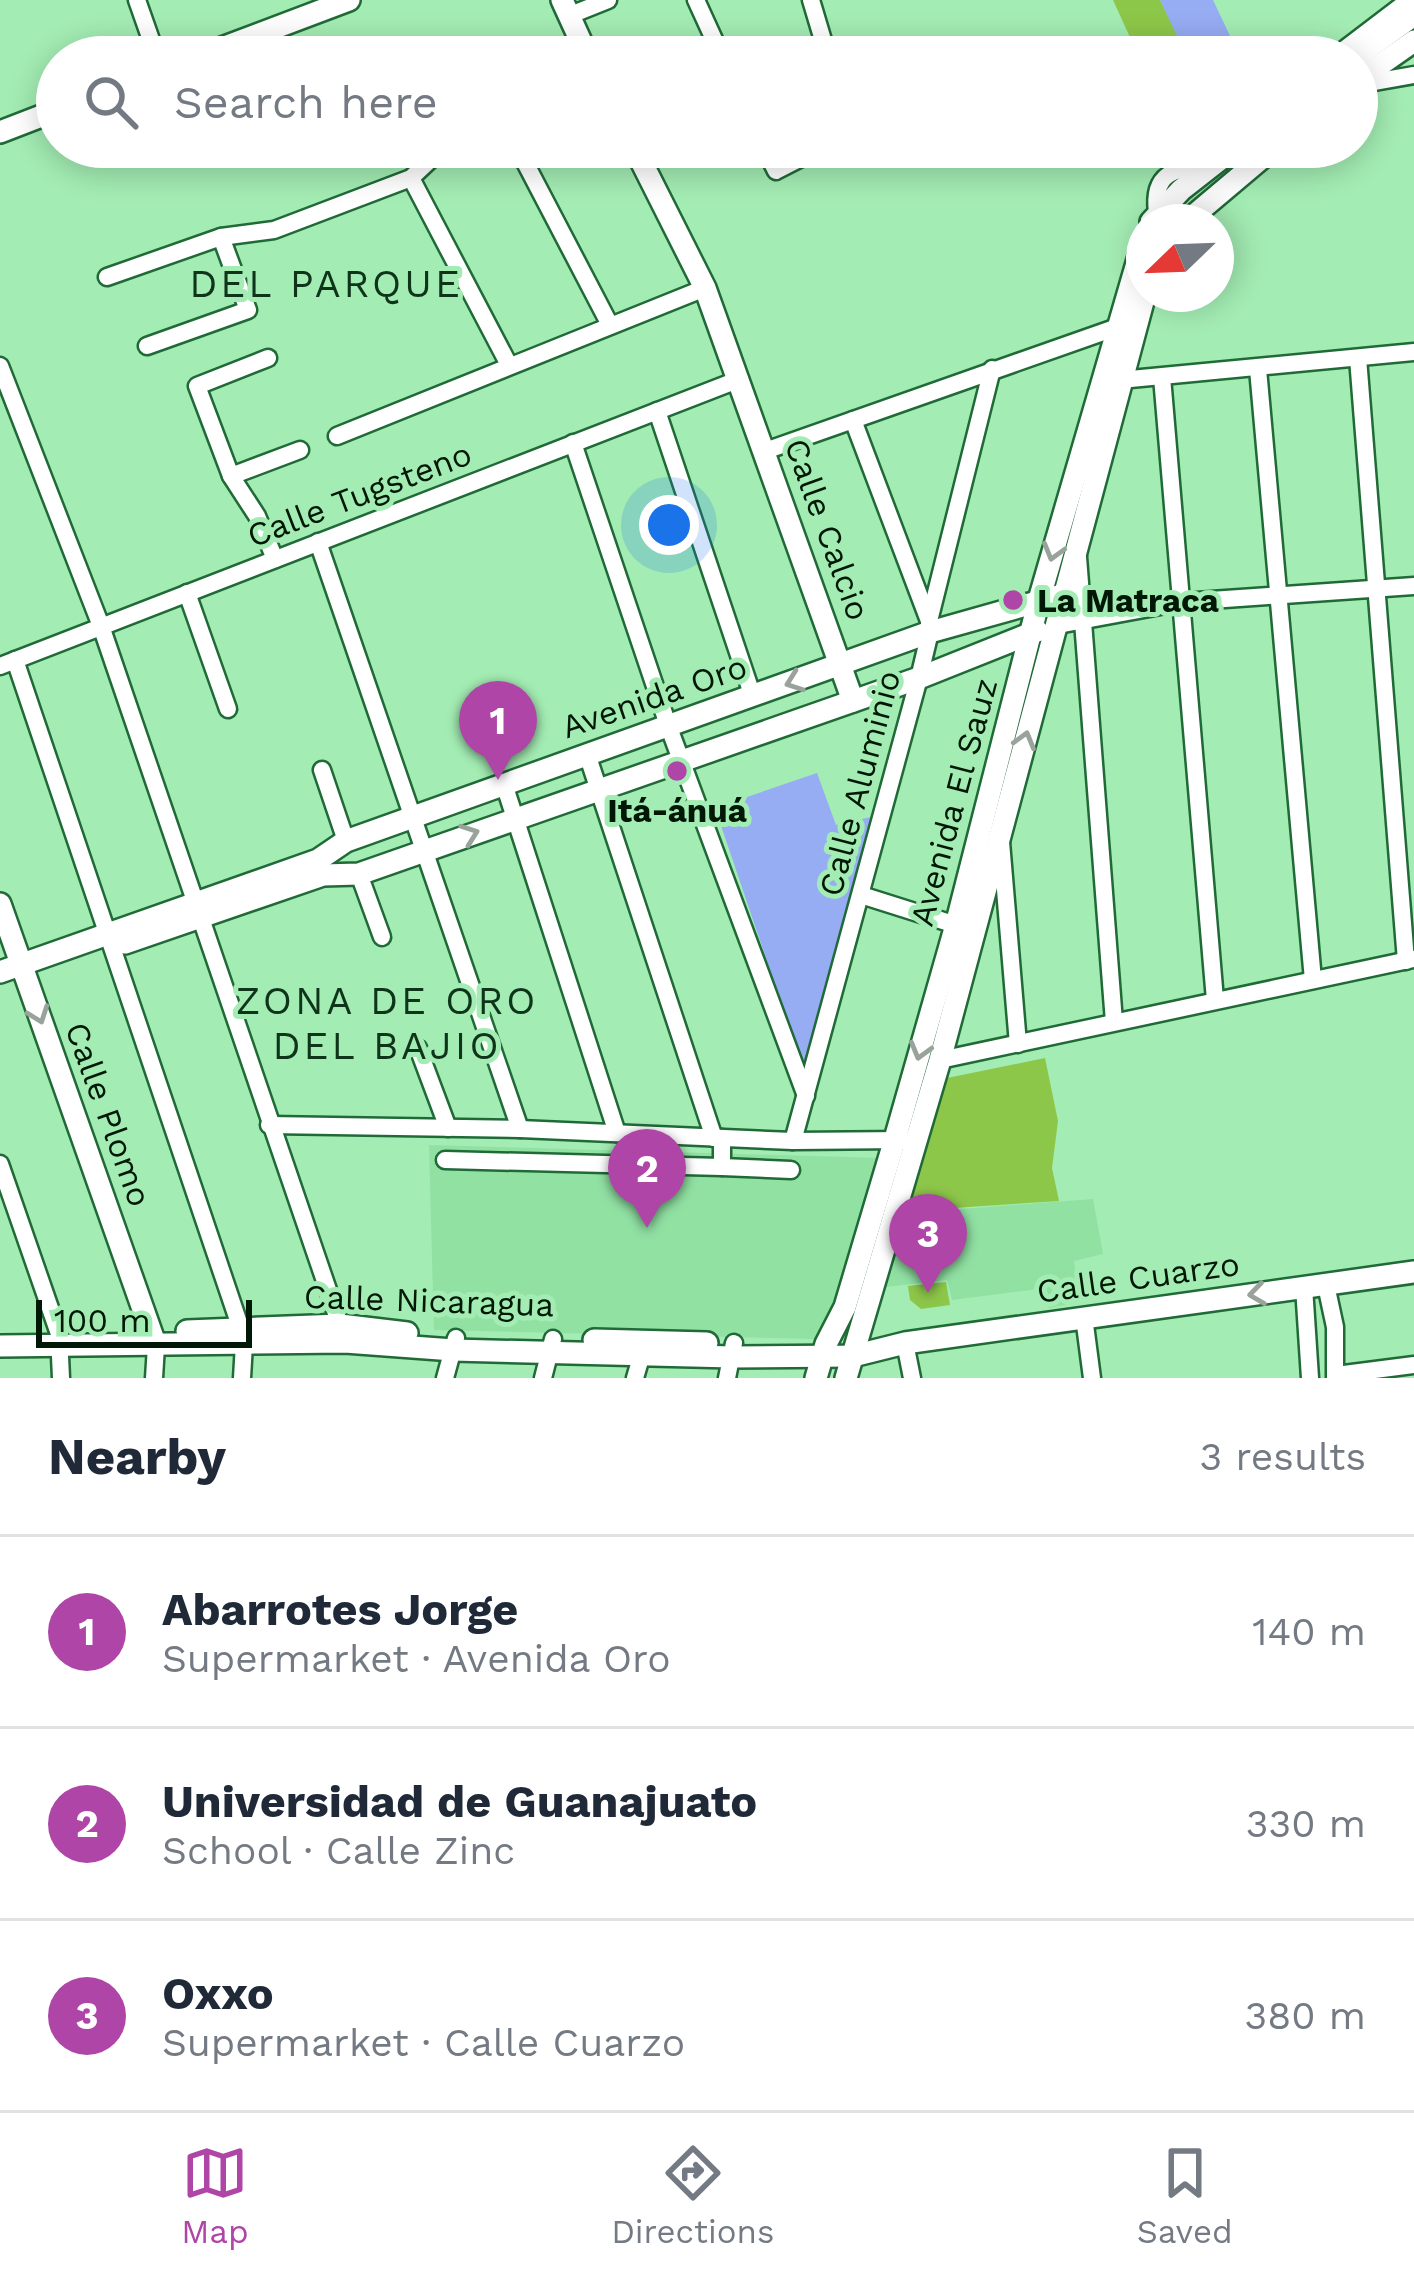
<!DOCTYPE html>
<meta charset="utf-8">
<style>
body{margin:0;font-family:"Work Sans",sans-serif;background:#f6f6f7;color:#1f2937}
.compass{position:absolute;left:1126px;top:204px;width:108px;height:108px;border-radius:50%;background:#fff;box-shadow:0 6px 30px #0003;rotate:247deg}
.scale{position:absolute;left:36px;bottom:30px;width:216px;box-sizing:border-box;padding-left:12px;border:6px solid #001805;border-top:0;font-size:33px;line-height:42px;white-space:nowrap;color:#001805;-webkit-text-stroke:9px #a3ecb3;paint-order:stroke}
.you{position:absolute;left:669px;top:525px;width:42px;height:42px;margin:-30px;border:9px solid #fff;border-radius:50%;background:#1a73e8;box-shadow:0 0 0 18px #1a73e833}
.badge{display:grid;place-items:center;width:78px;height:78px;border-radius:50%;background:#af45a7;color:#fff;font-size:39px;font-weight:700}
.pin{position:absolute;translate:-50% -99px;filter:drop-shadow(0 3px 6px #0008)}
.pin::after{content:'';position:absolute;top:63px;width:42px;height:36px;background:inherit;clip-path:polygon(0 0,100% 0,50% 100%)}
.list{margin:0;padding:0;list-style:none}
h2{display:flex;justify-content:space-between;align-items:center;height:156px;margin:0;padding:0 48px;font-size:51px}
h2 small{font-size:39px;font-weight:400;color:#747a83}
.list li{display:grid;grid-template-columns:78px 1fr auto;gap:36px;align-items:center;box-sizing:border-box;height:192px;padding:0 48px;border-top:3px solid #e0e1e3}
.list b{display:block;font-size:45px;white-space:nowrap}
.list p{margin:0;font-size:39px;white-space:nowrap;color:#747a83}
.list em{font-size:39px;font-style:normal;color:#747a83}
.icon{flex:none;width:66px;height:66px;fill:none;stroke:currentColor;stroke-width:2;stroke-linecap:round;stroke-linejoin:round}
.map{position:relative;flex:none;width:1414px;height:1378px;overflow:hidden}
.search{position:absolute;background:#fff;box-shadow:0 6px 30px #0003;left:36px;right:36px;top:36px;height:132px;display:flex;align-items:center;gap:30px;box-sizing:border-box;padding:0 42px;border-radius:66px;color:#747a83;font-size:45px}
.sheet{height:732px;background:#fff}
nav{display:flex;justify-content:space-around;align-items:center;box-sizing:border-box;height:168px;border-top:3px solid #e0e1e3;background:#fff;font-size:33px;color:#747a83}
nav a{display:grid;justify-items:center;gap:6px}
nav .on{color:#af45a7}
.map>svg:first-child{display:block}
.built{fill:#91e1a3}
.green{fill:#96acf3}
.building{fill:#8dc749}
.lines{fill:none;stroke-linecap:round;stroke-linejoin:round}
.minor-casing{stroke:#206a38;stroke-width:21}
.major-casing{stroke:#206a38;stroke-width:26}
.minor{stroke:#fff;stroke-width:16}
.major{stroke:#fff;stroke-width:21}
.oneway{stroke:#99a39b}
.poi-dot{fill:#af45a7;stroke:#a3ecb3;stroke-width:4.5}
.labels{text-anchor:middle;stroke-width:10;stroke-linejoin:round;paint-order:stroke}
.street-label{font-size:33px;fill:#001805;stroke:#a3ecb3}
.poi-label{font-size:33px;font-weight:bold;fill:#001805;stroke:#a3ecb3;text-anchor:start}
.quarter-label{font-size:39px;letter-spacing:3px;fill:#0e341a;stroke:#a3ecb3}
</style>
<div class="map">
<svg width="1414" height="1378" viewBox="0 0 1414 1378">
<rect width="100%" height="100%" fill="#a3ecb3"/>
<g class="built">
<path d="M429,1145L881,1158L843,1297L817,1339L434,1330Z"/>
<path d="M1093,1199L1103,1254L1074,1261L1079,1302L1048,1308L1045,1288L952,1300L947,1280L886,1287L907,1213Z"/>
</g>
<g class="green">
<path d="M1160,0H1213L1240,57H1185Z"/>
<path d="M817,773L836,825L871,817L808,1082L715,808Z"/>
</g>
<g class="building">
<path d="M1113,0H1160L1187,57H1139Z"/>
<path d="M1045,1058L1058,1121L1052,1168L1059,1201L908,1211L947,1078Z"/>
<path d="M946,1282L950,1305L921,1309L910,1300L908,1286Z"/>
</g>
<g class="lines">
<defs>
<g id="minor">
<path d="M137,0L157,57"/>
<path d="M696,0L722,57"/>
<path d="M811,0L828,57"/>
<path d="M568,16L608,0"/>
<path d="M1334,57L1409,0"/>
<path d="M1357,85L1414,75"/>
<path d="M517,147L610,325"/>
<path d="M764,147L776,171L823,147"/>
<path d="M411,178L509,365"/>
<path d="M1157,212C1152,175 1174,165 1208,169"/>
<path d="M107,277L221,237L274,230L411,178L444,147"/>
<path d="M147,346L248,310L221,237"/>
<path d="M268,358L197,386L231,476L257,516L275,559"/>
<path d="M1358,358L1406,961"/>
<path d="M0,366L101,626L340,1325"/>
<path d="M1258,369L1313,980"/>
<path d="M1162,377L1215,1000"/>
<path d="M1120,380L1414,352"/>
<path d="M657,411L753,697"/>
<path d="M853,420L929,621"/>
<path d="M337,436L705,288"/>
<path d="M573,443L668,725L806,1096"/>
<path d="M765,451L1126,324"/>
<path d="M231,476L300,450"/>
<path d="M318,542L520,1129"/>
<path d="M1078,557L1114,1022"/>
<path d="M187,593L228,709"/>
<path d="M1058,625L1182,602L1414,586"/>
<path d="M15,660L241,1329L244,1344L242,1378"/>
<path d="M0,666L740,379"/>
<path d="M587,754L714,1138"/>
<path d="M322,770L346,841"/>
<path d="M504,784L617,1133"/>
<path d="M1001,842L1018,1044"/>
<path d="M359,874L382,937"/>
<path d="M861,895L956,925"/>
<path d="M418,1048L448,1128"/>
<path d="M940,1060L1413,959"/>
<path d="M269,1125L520,1129L793,1141L904,1140"/>
<path d="M793,1141L919,678L930,632L929,621L992,369"/>
<path d="M445,1160L722,1167V1138"/>
<path d="M0,1164L59,1334L61,1378"/>
<path d="M722,1167L791,1170"/>
<path d="M1326,1285L1335,1327V1378"/>
<path d="M1304,1287L1310,1378"/>
<path d="M1084,1317L1092,1378"/>
<path d="M905,1343L912,1378"/>
<path d="M1336,1375L1414,1365"/>
<path d="M154,1378L156,1346"/>
<path d="M445,1378L456,1338"/>
<path d="M543,1378L553,1339"/>
<path d="M635,1378L644,1347"/>
<path d="M727,1378L734,1343"/>
</g>
<g id="major">
<path d="M562,0L588,57"/>
<path d="M198,57L349,0"/>
<path d="M1356,57L1414,15"/>
<path d="M1357,81L1414,41"/>
<path d="M0,132L57,110"/>
<path d="M634,147L705,288L853,701"/>
<path d="M1151,222L1181,190L1236,147"/>
<path d="M1186,222L1275,147"/>
<path d="M0,904L156,1346"/>
<path d="M125,943L323,875L359,874L919,678L1037,631"/>
<path d="M0,972L318,860L346,841L930,632L1065,594"/>
<path d="M187,1331L340,1325L407,1333"/>
<path d="M594,1340L707,1343"/>
<path d="M0,1346L345,1342L453,1350L733,1357L853,1356L905,1343L1414,1272"/>
<path d="M816,1378L826,1344L845,1307L895,1139L956,925L1039,600L1144,239"/>
<path d="M846,1378L940,1060L1145,294"/>
</g>
</defs>
<use href="#minor" class="minor-casing"/>
<use href="#major" class="major-casing"/>
<use href="#minor" class="minor"/>
<use href="#major" class="major"/>
</g>
<defs><path id="oneway-chevron" d="M-2-3.5L2.5 0L-2 3.5" fill="none" stroke-width="1.6" stroke-linecap="round" stroke-linejoin="round" transform="scale(3)"/></defs>
<g class="oneway">
<use href="#oneway-chevron" transform="translate(1053 552) rotate(106)"/>
<use href="#oneway-chevron" transform="translate(794 682) rotate(160)"/>
<use href="#oneway-chevron" transform="translate(1025 740) rotate(-74)"/>
<use href="#oneway-chevron" transform="translate(470 834) rotate(-20)"/>
<use href="#oneway-chevron" transform="translate(39 1015) rotate(70)"/>
<use href="#oneway-chevron" transform="translate(920 1051) rotate(106)"/>
<use href="#oneway-chevron" transform="translate(1257 1294) rotate(172)"/>
</g>
<g class="poi-dot">
<circle cx="1013" cy="600" r="12"/>
<circle cx="677" cy="771" r="12"/>
</g>
<g class="labels">
<g class="street-label">
<text transform="translate(359 494) rotate(-21)" y="12">Calle Tugsteno</text>
<text transform="translate(828 529) rotate(70)" y="12">Calle Calcio</text>
<text transform="translate(654 696) rotate(-19)" y="12">Avenida Oro</text>
<text transform="translate(859 783) rotate(-75)" y="12">Calle Aluminio</text>
<text transform="translate(953 802) rotate(-75)" y="12">Avenida El Sauz</text>
<text transform="translate(109 1114) rotate(70)" y="12">Calle Plomo</text>
<text transform="translate(1138 1277) rotate(-8)" y="12">Calle Cuarzo</text>
<text transform="translate(429 1300) rotate(2)" y="12">Calle Nicaragua</text>
</g>
<g class="poi-label">
<text x="1037" y="612">La Matraca</text>
<text x="677" y="822" text-anchor="middle">Itá-ánuá</text>
</g>
<g class="quarter-label">
<text x="326" y="297">DEL PARQUE</text>
<text x="387" y="1014">ZONA DE ORO<tspan x="387" dy="45">DEL BAJIO</tspan></text>
</g>
</g>
</svg>
<svg class="compass" viewBox="-18 -18 36 36"><path d="M0-13l5 13h-10z" fill="#e53935"/><path d="M0 13l5-13h-10z" fill="#747a83"/></svg>
<div class="scale">100 m</div>
<div class="you"></div>
<div class="pin badge" style="left:498px;top:780px">1</div>
<div class="pin badge" style="left:647px;top:1228px">2</div>
<div class="pin badge" style="left:928px;top:1293px">3</div>
<div class="search"><svg class="icon" aria-label="search" viewBox="0 0 24 24"><circle cx="10" cy="10" r="6"/><path d="M15 15l6 6"/></svg>Search here</div>
</div>
<section class="sheet">
<h2>Nearby<small>3 results</small></h2>
<ul class="list">
<li><span class="badge">1</span><div><b>Abarrotes Jorge</b><p>Supermarket · Avenida Oro</p></div><em>140 m</em></li>
<li><span class="badge">2</span><div><b>Universidad de Guanajuato</b><p>School · Calle Zinc</p></div><em>330 m</em></li>
<li><span class="badge">3</span><div><b>Oxxo</b><p>Supermarket · Calle Cuarzo</p></div><em>380 m</em></li>
</ul>
</section>
<nav>
<a class="on"><svg class="icon" aria-label="map" viewBox="0 0 24 24"><path d="M3 6l6-2 6 2 6-2v14l-6 2-6-2-6 2zM9 4v14M15 6v14"/></svg>Map</a>
<a><svg class="icon" aria-label="directions" viewBox="0 0 24 24"><path d="M12 3l9 9-9 9-9-9zM9 14v-3h6M13 9l2 2-2 2"/></svg>Directions</a>
<a><svg class="icon" aria-label="saved" viewBox="0 0 24 24"><path d="M7 4h10v16l-5-4-5 4z"/></svg>Saved</a>
</nav>
